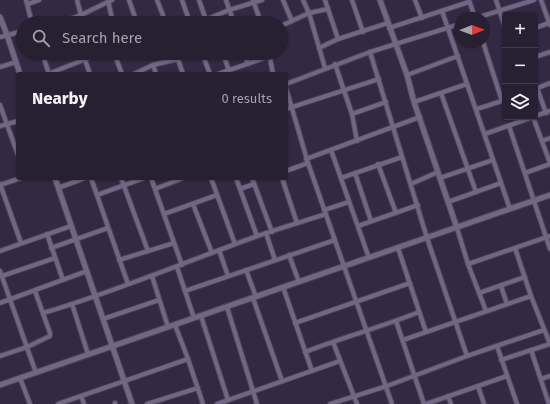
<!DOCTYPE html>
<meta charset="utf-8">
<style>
body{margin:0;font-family:"Fira Sans",sans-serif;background:#332c3e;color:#f1f3f6}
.controls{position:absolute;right:12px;top:12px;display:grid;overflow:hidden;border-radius:4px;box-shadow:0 1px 3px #0004}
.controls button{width:36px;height:36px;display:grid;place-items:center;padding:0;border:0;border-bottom:1px solid #433d4d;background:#271f32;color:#f1f3f6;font:20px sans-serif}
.compass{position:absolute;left:454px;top:12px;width:36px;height:36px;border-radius:50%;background:#271f32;box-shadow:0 1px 3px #0004;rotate:89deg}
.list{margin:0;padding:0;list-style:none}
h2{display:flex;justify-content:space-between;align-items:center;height:52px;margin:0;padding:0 16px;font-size:17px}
h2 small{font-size:13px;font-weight:400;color:#a4a2ac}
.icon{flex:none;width:22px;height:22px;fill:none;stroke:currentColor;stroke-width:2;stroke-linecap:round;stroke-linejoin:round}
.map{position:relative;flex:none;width:550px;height:404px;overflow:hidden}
.search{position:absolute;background:#271f32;box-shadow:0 1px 3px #0004;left:16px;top:16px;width:272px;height:44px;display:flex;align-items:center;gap:10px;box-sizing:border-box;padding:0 14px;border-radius:22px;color:#a4a2ac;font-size:15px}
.panel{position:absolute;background:#271f32;box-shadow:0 1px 3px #0004;left:16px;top:72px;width:272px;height:108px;border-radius:4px}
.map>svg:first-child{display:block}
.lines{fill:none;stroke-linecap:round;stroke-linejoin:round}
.minor-casing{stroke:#4e455b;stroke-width:6}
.tertiary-casing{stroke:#4e455b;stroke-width:7}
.minor{stroke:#716684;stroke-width:4}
.tertiary{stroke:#716684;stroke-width:5}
</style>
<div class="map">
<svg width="550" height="404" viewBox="0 0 550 404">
<rect width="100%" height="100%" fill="#342943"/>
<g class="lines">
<defs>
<g id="minor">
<path d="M26,0L32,23"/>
<path d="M77,0L81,15"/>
<path d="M108,0L113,23"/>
<path d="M129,0L137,23"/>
<path d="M157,0L166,23"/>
<path d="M182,0L190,23"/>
<path d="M199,0L206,20"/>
<path d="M226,0L234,23"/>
<path d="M253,0L261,23"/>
<path d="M283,0L292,21"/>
<path d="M303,0L309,13L325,68"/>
<path d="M325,0L338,39"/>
<path d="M352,0L363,32"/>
<path d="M415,0L422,18"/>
<path d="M469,0L475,18"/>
<path d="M496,0L505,27"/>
<path d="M541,0L550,25"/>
<path d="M28,4L39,0"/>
<path d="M442,11L510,209"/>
<path d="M476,18L534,0"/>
<path d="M59,23L81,15L112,0"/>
<path d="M198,23L229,10L262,0"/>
<path d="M281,26L309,13L328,9"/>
<path d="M389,28L469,2"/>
<path d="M535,28L549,23"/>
<path d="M0,37L23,31"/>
<path d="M483,42L502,101"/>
<path d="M319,48L338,39L388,23"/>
<path d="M370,52L427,238L467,356"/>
<path d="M42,53L49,74"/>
<path d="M114,53L122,74"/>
<path d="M176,53L183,74"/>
<path d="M202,53L210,74"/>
<path d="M223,53L230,74"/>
<path d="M244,53L248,64"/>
<path d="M269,53L273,74"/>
<path d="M535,57L550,52"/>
<path d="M85,60L90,74"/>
<path d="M335,64L352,114L357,141"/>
<path d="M153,65L156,74"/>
<path d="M0,67L16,62"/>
<path d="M48,74L101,53"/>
<path d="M134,74L153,65L178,59"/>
<path d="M218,74L270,56"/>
<path d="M407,75L458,56"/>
<path d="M286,84L370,52L460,24"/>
<path d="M286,88L308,163L392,404"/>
<path d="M537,88L546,113"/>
<path d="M535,89L550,83"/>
<path d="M441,93L476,192"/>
<path d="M414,102L467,84"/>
<path d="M0,105L18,155"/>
<path d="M286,109L379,79"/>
<path d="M477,109L505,100"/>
<path d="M352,114L386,102"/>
<path d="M535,116L550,111"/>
<path d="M533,117L550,163"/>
<path d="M0,126L18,121"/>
<path d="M509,126L550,249"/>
<path d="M485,134L533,117"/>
<path d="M542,141L550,138"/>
<path d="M331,150L369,258"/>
<path d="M306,159L420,117"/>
<path d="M378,164L396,213"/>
<path d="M286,171L308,163"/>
<path d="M355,173L371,221"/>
<path d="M525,173L550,164"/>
<path d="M91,178L128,284"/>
<path d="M121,178L148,251"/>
<path d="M151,178L182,265"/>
<path d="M211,178L235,244"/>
<path d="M236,178L257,236"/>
<path d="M252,178L272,232"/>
<path d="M282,178L297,223"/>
<path d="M341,178L402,157"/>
<path d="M440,178L493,160"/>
<path d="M0,184L21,243"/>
<path d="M411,184L438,172"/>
<path d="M0,185L21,178"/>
<path d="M58,188L85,178"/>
<path d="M155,189L183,178"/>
<path d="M240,189L254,184"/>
<path d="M97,195L144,178"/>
<path d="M448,202L501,183"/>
<path d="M193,204L212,253"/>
<path d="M324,210L349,202"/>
<path d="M164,214L217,195"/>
<path d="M358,226L418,205"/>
<path d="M457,228L468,264L486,311"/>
<path d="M266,233L275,260"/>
<path d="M47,234L63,280"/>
<path d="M51,248L108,228"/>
<path d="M398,248L426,332"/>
<path d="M515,248L531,296L550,344"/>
<path d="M219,250L228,276"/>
<path d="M0,251L71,226"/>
<path d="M289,255L299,282"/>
<path d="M119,260L174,243"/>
<path d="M468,264L550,236"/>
<path d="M177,267L194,318"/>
<path d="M246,270L256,297"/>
<path d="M0,271L36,373"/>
<path d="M2,276L55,258"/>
<path d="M152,276L168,327"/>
<path d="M501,286L507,304"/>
<path d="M283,287L312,371"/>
<path d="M185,291L335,240"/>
<path d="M479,293L525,277"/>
<path d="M253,298L282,381"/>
<path d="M0,303L87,271"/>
<path d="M72,304L88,354"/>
<path d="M227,307L257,404"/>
<path d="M43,313C108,294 170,268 233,245C263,233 295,224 326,214"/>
<path d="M201,316L228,400"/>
<path d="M103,319L159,300"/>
<path d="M396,321L424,404"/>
<path d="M295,323L410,283"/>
<path d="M175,325L188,359L203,404"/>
<path d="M403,340L531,296"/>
<path d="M333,342L357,404"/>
<path d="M497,346L517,404"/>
<path d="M531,350L549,404"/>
<path d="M305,352C343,337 382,327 419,312"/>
<path d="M0,356L27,347L50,336V333L35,291"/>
<path d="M501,360L550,344"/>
<path d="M20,378L30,404"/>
<path d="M541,379L550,376"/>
<path d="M478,386L484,404"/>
<path d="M81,396L84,404"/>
<path d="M448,396L451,404"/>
<path d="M115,403V404"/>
<path d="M58,404L188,359"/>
<path d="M147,404L198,388"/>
<path d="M217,404L340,361"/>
<path d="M330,404L387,386L467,356L544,330"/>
<path d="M426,404L507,376"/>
</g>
<g id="tertiary">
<path d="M380,0L407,75L414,102L457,228"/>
<path d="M0,17L7,35L20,74"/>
<path d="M55,178L132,404"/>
<path d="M0,385L550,195"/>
</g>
</defs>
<use href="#minor" class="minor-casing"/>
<use href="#tertiary" class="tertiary-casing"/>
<use href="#minor" class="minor"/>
<use href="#tertiary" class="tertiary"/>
</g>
</svg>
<div class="controls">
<button>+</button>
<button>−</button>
<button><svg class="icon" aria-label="layers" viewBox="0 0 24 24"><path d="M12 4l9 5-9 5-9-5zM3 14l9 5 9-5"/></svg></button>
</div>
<svg class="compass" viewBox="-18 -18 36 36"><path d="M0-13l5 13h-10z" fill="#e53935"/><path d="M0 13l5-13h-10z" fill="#a4a2ac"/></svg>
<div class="search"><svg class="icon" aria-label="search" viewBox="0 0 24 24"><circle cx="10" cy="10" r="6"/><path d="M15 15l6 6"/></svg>Search here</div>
<section class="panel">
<h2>Nearby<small>0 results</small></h2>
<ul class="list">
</ul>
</section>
</div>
